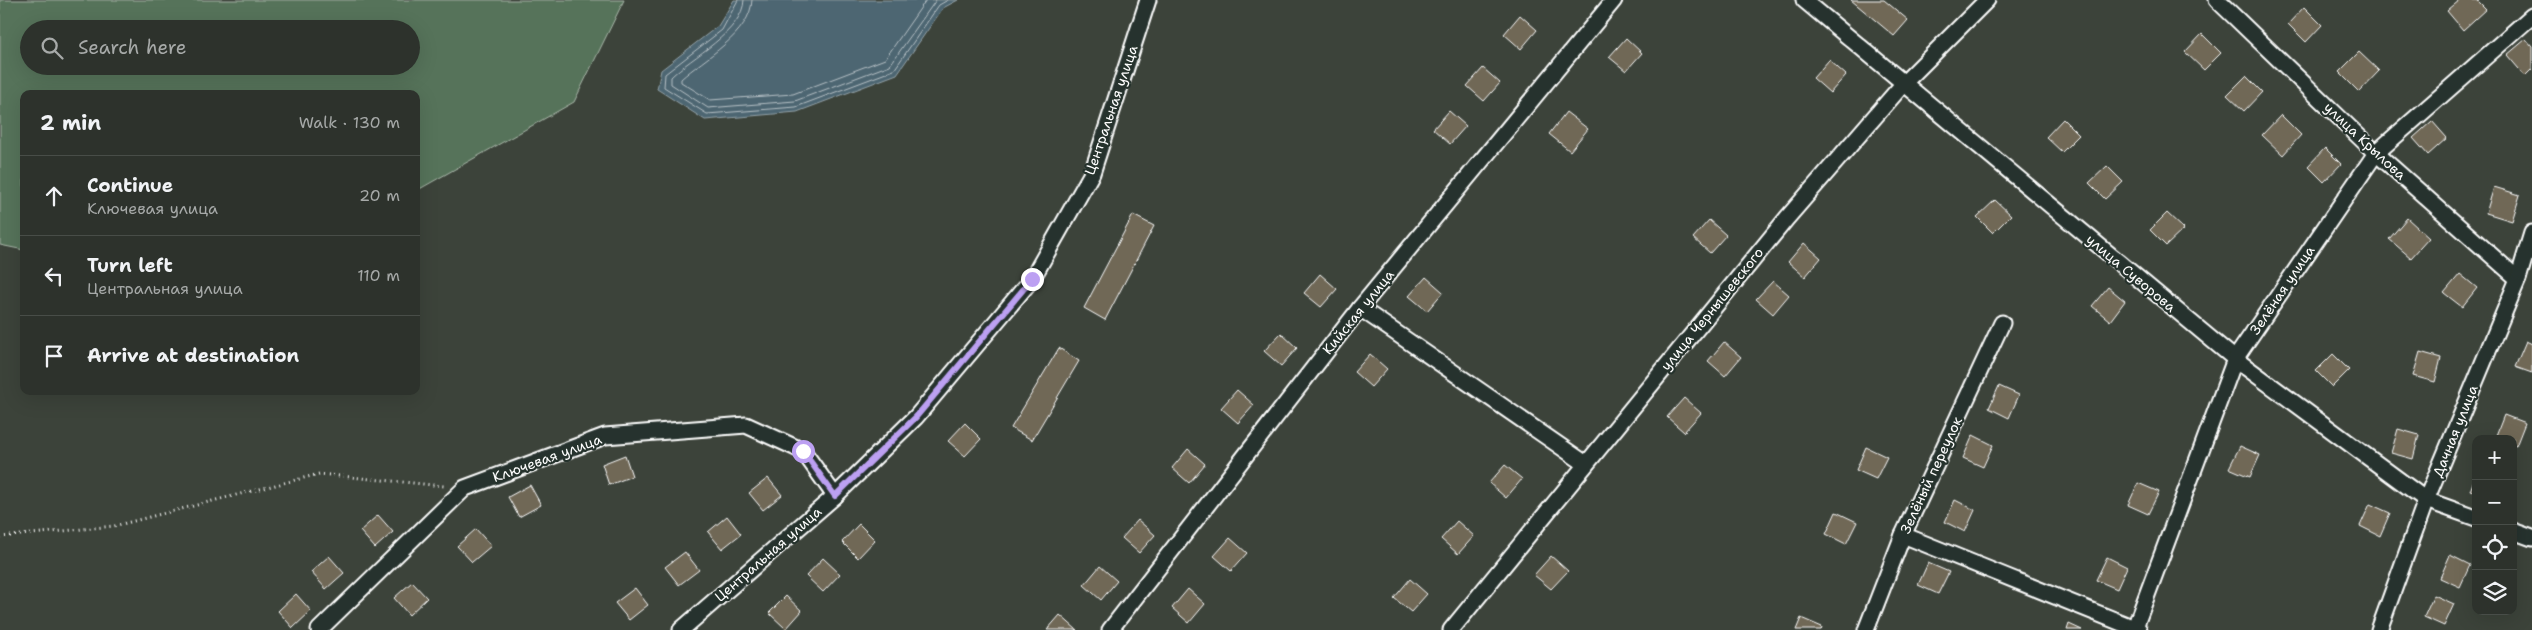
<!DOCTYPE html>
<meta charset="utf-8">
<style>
body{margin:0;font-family:"Shantell Sans",sans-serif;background:#353a34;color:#f1f3f6}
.controls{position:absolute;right:15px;bottom:15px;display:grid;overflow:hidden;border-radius:10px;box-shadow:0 5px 20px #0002}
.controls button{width:45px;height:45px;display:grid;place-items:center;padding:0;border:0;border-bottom:1px solid #484d48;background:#2d322c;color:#f1f3f6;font:25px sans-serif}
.stop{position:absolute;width:15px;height:15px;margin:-11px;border:4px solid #bca0f2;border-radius:50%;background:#fff}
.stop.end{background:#bca0f2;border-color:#fff;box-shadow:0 1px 5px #0008}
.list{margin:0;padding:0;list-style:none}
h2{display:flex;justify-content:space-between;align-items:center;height:65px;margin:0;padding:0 20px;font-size:21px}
h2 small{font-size:16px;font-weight:400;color:#a7aaa9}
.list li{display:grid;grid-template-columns:32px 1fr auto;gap:15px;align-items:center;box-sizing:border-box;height:80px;padding:0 20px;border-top:1px solid #484d48}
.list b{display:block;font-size:19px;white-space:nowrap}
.list p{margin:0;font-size:16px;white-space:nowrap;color:#a7aaa9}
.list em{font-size:16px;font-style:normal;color:#a7aaa9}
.icon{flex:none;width:28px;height:28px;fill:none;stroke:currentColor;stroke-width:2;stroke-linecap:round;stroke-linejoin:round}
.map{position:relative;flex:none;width:2532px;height:630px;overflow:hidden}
.search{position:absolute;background:#2d322c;box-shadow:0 5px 20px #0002;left:20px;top:20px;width:400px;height:55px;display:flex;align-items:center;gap:12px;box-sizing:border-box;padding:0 18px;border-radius:28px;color:#a7aaa9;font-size:19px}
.panel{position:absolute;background:#2d322c;box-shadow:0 5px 20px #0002;left:20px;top:90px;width:400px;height:305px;border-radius:10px}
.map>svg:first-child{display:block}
.green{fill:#57735a;stroke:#abb9ac;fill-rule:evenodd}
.water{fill:#4d6672;stroke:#94a3aa}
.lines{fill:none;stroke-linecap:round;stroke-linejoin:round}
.shore{stroke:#b8c2c7;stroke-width:1}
.building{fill:#6f6757;stroke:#fff}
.minor-casing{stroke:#fff;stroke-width:19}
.path{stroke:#fff;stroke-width:3;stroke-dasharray:1 4;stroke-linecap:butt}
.minor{stroke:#26332d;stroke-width:15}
.route{stroke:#bca0f2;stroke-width:6}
.labels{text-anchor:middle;stroke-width:4.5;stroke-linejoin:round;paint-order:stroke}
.street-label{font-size:14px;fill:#fff;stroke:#26332d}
</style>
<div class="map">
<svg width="2532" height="630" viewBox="0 0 2532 630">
<rect width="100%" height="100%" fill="#3c433a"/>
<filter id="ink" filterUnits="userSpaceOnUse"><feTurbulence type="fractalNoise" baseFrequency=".02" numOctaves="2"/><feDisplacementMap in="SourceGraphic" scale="10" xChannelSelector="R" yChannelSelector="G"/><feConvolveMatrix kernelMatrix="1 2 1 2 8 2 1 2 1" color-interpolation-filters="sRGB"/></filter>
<g filter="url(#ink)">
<path class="green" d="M0,0H624L574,102L416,191V94H24V250L0,245ZM29,29H411V66H29Z"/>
<path class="water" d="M734,0H958L943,8L897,74L797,112L705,120L657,89L661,70L718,26Z"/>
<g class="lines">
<g class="shore">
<path d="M738,0L722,30L665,74L664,87L707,114L796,107L894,70L939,5L948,0"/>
<path d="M744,0C743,32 691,57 671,77V84L708,108L795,101L890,65L936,0"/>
<path d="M752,0C751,34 703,59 681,79V82L710,100L793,94L885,59L926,0"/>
</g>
</g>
<g class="building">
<path d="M1851,0H1884L1908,20L1894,36Z"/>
<path d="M2460,0H2477L2486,9L2463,30L2447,11Z"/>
<path d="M2304,7L2322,25L2306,42L2288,24Z"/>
<path d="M1520,15L1537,30L1521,49L1504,34Z"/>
<path d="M2202,34L2221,53L2204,70L2185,52Z"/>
<path d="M1626,38L1642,53L1626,71L1609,57Z"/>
<path d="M2526,39L2532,46V69L2525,76L2507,55Z"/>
<path d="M2359,52L2379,71L2359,92L2339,72Z"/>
<path d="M1829,60L1846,75L1830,93L1813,78Z"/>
<path d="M1483,68L1500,83L1484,101L1467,86Z"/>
<path d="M2246,76L2262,92L2244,111L2227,95Z"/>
<path d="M1449,111L1466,126L1450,144L1433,129Z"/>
<path d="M1566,112L1588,129L1570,151L1549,134Z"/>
<path d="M2281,115L2301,135L2283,155L2262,135Z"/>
<path d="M2063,119L2079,135L2062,152L2046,137Z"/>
<path d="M2432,121L2447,138L2428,155L2413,138Z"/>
<path d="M2325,148L2341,164L2324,182L2308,166Z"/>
<path d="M2107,166L2123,182L2105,199L2089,183Z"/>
<path d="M2494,187L2520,195L2512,221L2486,213Z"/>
<path d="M1995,200L2011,215L1993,233L1977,217Z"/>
<path d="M2167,213L2184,229L2166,246L2150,230Z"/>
<path d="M1133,215L1154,226L1105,320L1084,308Z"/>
<path d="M2407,218L2429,238L2411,258L2389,239Z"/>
<path d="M1709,220L1726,235L1710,253L1693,238Z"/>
<path d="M1804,243L1821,258L1805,277L1788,262Z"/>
<path d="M1320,274L1337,289L1321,307L1304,293Z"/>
<path d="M2460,274L2477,288L2462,307L2444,293Z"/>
<path d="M1426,277L1443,292L1427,311L1409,296Z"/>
<path d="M1773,281L1789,295L1773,314L1756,299Z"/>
<path d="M2108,287L2125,301L2110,321L2092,306Z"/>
<path d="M1281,333L1297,348L1281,366L1264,351Z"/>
<path d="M2526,341L2532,344V373L2515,367Z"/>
<path d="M1724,342L1741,357L1725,376L1708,361Z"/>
<path d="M1059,348L1079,361L1032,440L1011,428Z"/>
<path d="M2420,352L2441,358L2435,382L2413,376Z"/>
<path d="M1370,354L1387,369L1371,387L1354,372Z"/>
<path d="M2333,354L2349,370L2332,387L2316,371Z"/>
<path d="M1999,386L2019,395L2009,418L1989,408Z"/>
<path d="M1237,390L1254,405L1238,423L1221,408Z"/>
<path d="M1684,398L1701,413L1684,432L1667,417Z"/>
<path d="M2504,415L2525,423L2516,446L2513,445V439L2495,438Z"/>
<path d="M965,423L981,439L965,456L948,441Z"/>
<path d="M2398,429L2419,435L2413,459L2391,453Z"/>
<path d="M1973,435L1993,445L1983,467L1963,458Z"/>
<path d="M2240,446L2260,455L2250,477L2229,468Z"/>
<path d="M1866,447L1887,457L1876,479L1856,470Z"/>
<path d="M1188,449L1205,464L1189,483L1172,468Z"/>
<path d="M625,455L632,476L609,485L602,464Z"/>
<path d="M1505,465L1522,479L1506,498L1489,483Z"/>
<path d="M2476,474V493L2470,491Z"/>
<path d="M768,478L782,495L763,510L749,493Z"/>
<path d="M2138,483L2159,492L2148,514L2128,505Z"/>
<path d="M530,485L541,505L519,517L508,497Z"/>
<path d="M1955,500L1975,510L1965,532L1945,522Z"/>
<path d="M2370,504L2390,513L2380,536L2360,526Z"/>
<path d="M1836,512L1857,522L1846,544L1826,534Z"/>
<path d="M378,515L393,532L375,548L360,531Z"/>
<path d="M727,516L741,534L722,549L708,532Z"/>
<path d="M1138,520L1155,535L1139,553L1122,538Z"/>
<path d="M1457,521L1474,536L1458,554L1441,539Z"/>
<path d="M859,524L875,540L858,558L842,542Z"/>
<path d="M476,529L491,546L472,562L457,546Z"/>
<path d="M1230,538L1247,553L1231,571L1214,556Z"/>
<path d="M685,552L699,570L679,585L665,567Z"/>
<path d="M2450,555L2470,565L2460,587L2440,578Z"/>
<path d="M329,556L344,573L326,589L311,572Z"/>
<path d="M1551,556L1568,571L1551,589L1534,575Z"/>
<path d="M2107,557L2127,567L2117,589L2096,580Z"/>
<path d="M823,558L840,574L823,592L806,576Z"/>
<path d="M1928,563L1949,572L1938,594L1918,585Z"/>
<path d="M1100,566L1117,581L1101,600L1084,585Z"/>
<path d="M1410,579L1427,594L1411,612L1394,598Z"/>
<path d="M412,582L427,598L409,615L394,598Z"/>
<path d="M635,588L648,605L629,620L615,603Z"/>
<path d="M1188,589L1205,604L1189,623L1172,608Z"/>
<path d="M296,594L311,611L293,628L278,611Z"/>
<path d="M2434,595L2454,604L2444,626L2424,617Z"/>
<path d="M786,596L802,611L786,629L769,613Z"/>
<path d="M1060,615L1077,630H1047Z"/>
<path d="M1801,618L1822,627L1821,630H1796Z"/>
<path d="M2069,624L2082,630H2067Z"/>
</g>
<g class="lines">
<defs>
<g id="minor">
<path d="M1804,0L2235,359L2426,500L2476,518"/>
<path d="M2217,0L2376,153L2518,279"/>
<path d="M1360,308L1586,464"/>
<path d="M2513,531L2532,538"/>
<path d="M1903,535L2139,630"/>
<path d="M319,630L465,488L605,436L746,425L803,451L835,496"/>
<path d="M681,630L835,496L916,417L1032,279L1092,173L1148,0"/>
<path d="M1110,630L1360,308L1614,0"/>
<path d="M1451,630L1787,218L1904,83L1987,0"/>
<path d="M1866,630L1903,535L2002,323"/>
<path d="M2134,630L2235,359L2376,153L2532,16"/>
<path d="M2379,630L2426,500L2518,279L2532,233"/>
</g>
</defs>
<use href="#minor" class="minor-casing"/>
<path class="path" d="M0,537L114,526L319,474L444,486"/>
<use href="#minor" class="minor"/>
</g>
</g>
<g class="lines" filter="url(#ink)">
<path class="route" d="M803,451L835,496L916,417L1032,279"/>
</g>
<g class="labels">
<g class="street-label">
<text transform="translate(1111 110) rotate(-71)" y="5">Центральная улица</text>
<text transform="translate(2365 141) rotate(43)" y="5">улица Крылова</text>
<text transform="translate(2131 273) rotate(40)" y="5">улица Суворова</text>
<text transform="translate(2282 290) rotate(-56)" y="5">Зелёная улица</text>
<text transform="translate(1712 309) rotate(-51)" y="5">улица Чернышевского</text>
<text transform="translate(1358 312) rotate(-51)" y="5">Кийская улица</text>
<text transform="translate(2455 431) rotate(-68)" y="5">Дачная улица</text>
<text transform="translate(547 458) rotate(-20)" y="5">Ключевая улица</text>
<text transform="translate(1931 475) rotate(-65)" y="5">Зелёный переулок</text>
<text transform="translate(768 554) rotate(-41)" y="5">Центральная улица</text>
</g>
</g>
</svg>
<div class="controls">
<button>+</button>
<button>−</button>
<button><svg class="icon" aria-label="locate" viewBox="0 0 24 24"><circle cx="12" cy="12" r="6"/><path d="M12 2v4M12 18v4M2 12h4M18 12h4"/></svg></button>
<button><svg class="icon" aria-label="layers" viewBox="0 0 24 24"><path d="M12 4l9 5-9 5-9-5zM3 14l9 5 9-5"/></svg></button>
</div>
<div class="stop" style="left:803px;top:451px"></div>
<div class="stop end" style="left:1032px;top:279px"></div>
<div class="search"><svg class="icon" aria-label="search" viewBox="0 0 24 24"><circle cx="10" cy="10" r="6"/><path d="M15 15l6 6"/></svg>Search here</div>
<section class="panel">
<h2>2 min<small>Walk · 130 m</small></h2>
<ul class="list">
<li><svg class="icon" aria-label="ahead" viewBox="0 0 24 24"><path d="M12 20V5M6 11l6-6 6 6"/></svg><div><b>Continue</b><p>Ключевая улица</p></div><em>20 m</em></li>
<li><svg class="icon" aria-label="left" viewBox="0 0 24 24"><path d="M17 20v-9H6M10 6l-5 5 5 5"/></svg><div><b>Turn left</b><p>Центральная улица</p></div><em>110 m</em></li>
<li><svg class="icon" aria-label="arrive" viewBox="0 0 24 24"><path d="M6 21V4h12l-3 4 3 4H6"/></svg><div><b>Arrive at destination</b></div></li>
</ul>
</section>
</div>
